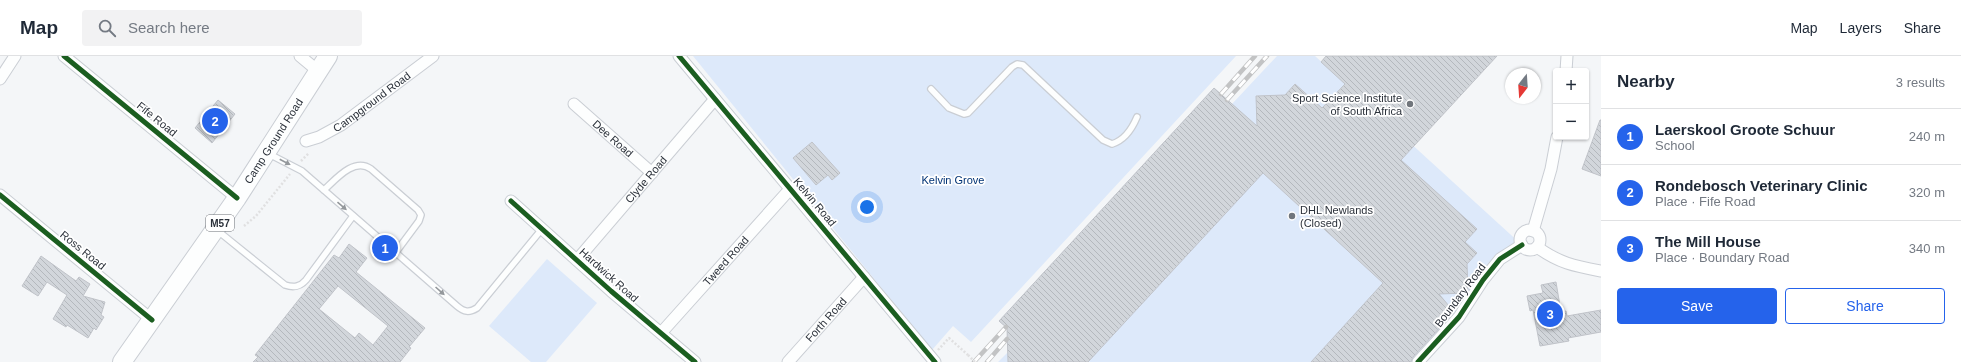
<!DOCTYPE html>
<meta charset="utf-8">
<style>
body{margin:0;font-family:Arial,sans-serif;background:#f2f2f3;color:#1f2937}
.controls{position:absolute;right:12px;top:12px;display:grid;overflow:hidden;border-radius:4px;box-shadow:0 1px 3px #0004}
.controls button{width:36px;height:36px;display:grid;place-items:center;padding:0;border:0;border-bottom:1px solid #e0e1e3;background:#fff;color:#1f2937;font:20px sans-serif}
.compass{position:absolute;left:1505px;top:12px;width:36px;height:36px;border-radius:50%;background:#fff;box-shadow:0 1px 3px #0004;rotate:197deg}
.you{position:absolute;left:867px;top:151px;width:14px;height:14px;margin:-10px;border:3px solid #fff;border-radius:50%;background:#1a73e8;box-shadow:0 0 0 6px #1a73e833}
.badge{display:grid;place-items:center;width:26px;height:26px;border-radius:50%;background:#2563eb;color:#fff;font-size:13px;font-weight:700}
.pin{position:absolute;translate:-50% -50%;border:2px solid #fff;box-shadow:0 1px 4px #0006}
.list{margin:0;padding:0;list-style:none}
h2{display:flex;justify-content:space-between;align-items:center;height:52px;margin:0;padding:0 16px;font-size:17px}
h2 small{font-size:13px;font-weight:400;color:#747a83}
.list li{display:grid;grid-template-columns:26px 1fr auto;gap:12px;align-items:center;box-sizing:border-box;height:56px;padding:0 16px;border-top:1px solid #e0e1e3}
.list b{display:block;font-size:15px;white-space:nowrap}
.list p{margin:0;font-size:13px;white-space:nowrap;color:#747a83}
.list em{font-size:13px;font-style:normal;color:#747a83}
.actions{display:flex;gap:8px;padding:12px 16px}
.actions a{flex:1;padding:9px 0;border:1px solid #2563eb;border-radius:4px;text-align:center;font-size:14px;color:#2563eb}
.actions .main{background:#2563eb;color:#fff}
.icon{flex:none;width:22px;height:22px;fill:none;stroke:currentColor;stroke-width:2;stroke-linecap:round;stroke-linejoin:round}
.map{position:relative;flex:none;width:1601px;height:306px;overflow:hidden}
header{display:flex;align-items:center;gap:24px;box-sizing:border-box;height:56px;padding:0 20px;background:#fff;border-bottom:1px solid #e0e1e3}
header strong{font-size:19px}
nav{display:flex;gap:22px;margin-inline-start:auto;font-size:14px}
.search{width:280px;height:36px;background:#f2f2f3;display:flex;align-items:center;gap:10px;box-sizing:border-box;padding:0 14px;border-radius:4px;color:#747a83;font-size:15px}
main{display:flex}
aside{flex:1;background:#fff}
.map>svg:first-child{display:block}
.green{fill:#dde9fa}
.building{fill:url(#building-back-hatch);stroke:#c0c3c9;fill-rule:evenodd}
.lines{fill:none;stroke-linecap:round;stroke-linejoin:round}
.service-casing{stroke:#caced4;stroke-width:8}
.minor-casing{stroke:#caced4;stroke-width:13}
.primary-casing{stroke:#caced4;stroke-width:20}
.path{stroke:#e0e0e1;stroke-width:2.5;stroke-dasharray:2 2;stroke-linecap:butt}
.service{stroke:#fdfefe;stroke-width:5.5}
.minor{stroke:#fdfefe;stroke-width:11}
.primary{stroke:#fdfefe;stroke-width:18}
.rail-casing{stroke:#c2c3c4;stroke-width:4.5}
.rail{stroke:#fff;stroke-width:3;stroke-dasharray:9;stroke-linecap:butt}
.path-bridge{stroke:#e0e0e1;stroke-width:2.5;stroke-dasharray:2 2;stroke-linecap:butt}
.cycleway-casing{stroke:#fff;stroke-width:8}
.cycleway{stroke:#1b5e20;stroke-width:5}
.oneway{fill:#94989c}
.poi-dot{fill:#71767c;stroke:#fff;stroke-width:1.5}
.labels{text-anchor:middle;stroke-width:3.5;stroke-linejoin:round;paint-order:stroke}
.shield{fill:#fff;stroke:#6b6f75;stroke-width:1}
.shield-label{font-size:10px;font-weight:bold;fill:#2b313a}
.poi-label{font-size:11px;fill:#2b313a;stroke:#fff;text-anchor:end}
.street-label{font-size:11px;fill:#2b313a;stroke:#fff}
.park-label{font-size:11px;fill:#003375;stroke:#fff}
</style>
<header>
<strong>Map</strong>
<div class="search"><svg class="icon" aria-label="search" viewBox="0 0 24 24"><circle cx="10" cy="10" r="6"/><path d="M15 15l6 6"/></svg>Search here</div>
<nav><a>Map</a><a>Layers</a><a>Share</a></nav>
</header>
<main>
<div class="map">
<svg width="1601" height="306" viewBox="0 0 1601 306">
<defs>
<pattern id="building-back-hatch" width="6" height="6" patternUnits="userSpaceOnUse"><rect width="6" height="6" fill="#d2d6db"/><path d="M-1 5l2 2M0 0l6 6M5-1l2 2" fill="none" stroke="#b4b8bd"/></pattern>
</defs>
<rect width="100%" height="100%" fill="#f4f6f8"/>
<g class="green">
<path d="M693,0H1236L971,286L953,270L932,294Z"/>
<path d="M1277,0H1315L1522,189L1500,203L1418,306H998L1008,296L1007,272L999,265L1214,32L1232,48Z"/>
<path d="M547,203L597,247L546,306H531L489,270Z"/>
</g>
<g class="building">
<path d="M1326,0H1497L1401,104L1477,173L1465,186L1477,197L1467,208L1468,234L1466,237L1439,238L1454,256L1413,301L1411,306H1311L1383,227L1263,117L1088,306H1008L1007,272L999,265L1214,32L1257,70L1256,40L1285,39L1295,28L1322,52L1345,28L1321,6Z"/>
<path d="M218,44L235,58L212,87L195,72Z"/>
<path d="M1600,64H1601V120L1582,113Z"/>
<path d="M812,86L840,117L832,124L828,119L816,129L793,102Z"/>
<path d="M349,188L367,202L356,216L425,272L409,291L411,292L400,306H253L258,301L255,299L334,199L339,202ZM338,230L388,270L373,289L359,277L355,282L319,253Z"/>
<path d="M41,200L76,225L79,221L90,228L83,240L105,246L101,259L104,261L96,274L94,272L88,282L67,269L66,271L53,263L67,239L47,226L38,240L22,230Z"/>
<path d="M1556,226L1561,256L1566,255L1567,260L1601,254V276L1568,282L1569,285L1540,290L1533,254L1530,255L1527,240L1543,237L1541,229Z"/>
</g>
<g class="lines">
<defs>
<g id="service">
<path d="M931,33L949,52L964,58L968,57L1012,11L1017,8L1023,9L1103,84L1112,88C1125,84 1132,73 1137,61"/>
<path d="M269,98L302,115L457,250C464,256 469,257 477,252L542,173"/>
<path d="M324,134C336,123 354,101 371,113L418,154L421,159L419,165L396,196"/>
<path d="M218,175L285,229C294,232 300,231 306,224L353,160"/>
</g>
<g id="minor">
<path d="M64,0L237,142"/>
<path d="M300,0L318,15"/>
<path d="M679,0L935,306"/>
<path d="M1566,15L1567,0"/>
<path d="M0,23L15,0"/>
<path id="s1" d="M574,48L652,117"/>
<path id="s2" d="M306,85L319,81L341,69L433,0"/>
<path d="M0,139L152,264"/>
<path d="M511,145L611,235L695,306"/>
<circle cx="1530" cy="184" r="10"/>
<path d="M1533,175L1551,113L1557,81"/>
<path d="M1537,191C1559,207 1574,210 1601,215"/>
<path id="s3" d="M577,204L715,43"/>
<path id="s4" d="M661,277L791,132"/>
<path id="s5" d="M788,306L864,221"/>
<path d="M1418,306L1459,261L1483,224L1500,203L1522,189"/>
</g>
<g id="primary">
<path id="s6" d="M122,306L237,142L328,0"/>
</g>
</defs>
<use href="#service" class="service-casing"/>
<use href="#minor" class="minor-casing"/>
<use href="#primary" class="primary-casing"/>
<g class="path">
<path d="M301,105L309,97"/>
<path d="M244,170L256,160L290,118"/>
<path d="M938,294L949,282L968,299"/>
</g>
<use href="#service" class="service"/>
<use href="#minor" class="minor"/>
<use href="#primary" class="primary"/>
<defs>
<g id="rail">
<path d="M1221,38L1255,0"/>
<path d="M1227,44L1267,0"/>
<path d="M974,306L1006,271"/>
<path d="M987,306L1007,283"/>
</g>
</defs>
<use href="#rail" class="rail-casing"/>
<use href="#rail" class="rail"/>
<path class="path-bridge" d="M968,299L975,306"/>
<defs>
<g id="cycleway">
<path d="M64,0L237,142"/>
<path d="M679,0L935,306"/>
<path d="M0,139L152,264"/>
<path d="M511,145L611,235L695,306"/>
<path d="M1418,306L1459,261L1483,224L1500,203L1522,189"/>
</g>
</defs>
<use href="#cycleway" class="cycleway-casing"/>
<use href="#cycleway" class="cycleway"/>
</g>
<defs><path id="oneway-solid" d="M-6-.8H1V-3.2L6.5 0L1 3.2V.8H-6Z"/></defs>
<g class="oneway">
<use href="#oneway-solid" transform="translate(285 106) rotate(28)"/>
<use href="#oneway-solid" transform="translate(342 150) rotate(41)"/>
<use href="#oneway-solid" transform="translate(440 235) rotate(42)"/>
</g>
<g class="poi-dot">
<circle cx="1410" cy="48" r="4"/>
<circle cx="1292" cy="160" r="4"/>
</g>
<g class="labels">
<rect class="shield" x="206" y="159" width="28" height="16" rx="3"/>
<g class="shield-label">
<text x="220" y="171">M57</text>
</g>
<g class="poi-label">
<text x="1402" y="46">Sport Science Institute<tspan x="1402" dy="13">of South Africa</tspan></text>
<text x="1300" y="158" text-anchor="start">DHL Newlands<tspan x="1300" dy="13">(Closed)</tspan></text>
</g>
<g class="street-label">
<text dy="4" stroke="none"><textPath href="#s2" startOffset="77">Campground Road</textPath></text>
<text transform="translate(157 63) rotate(39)" y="4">Fife Road</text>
<text dy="4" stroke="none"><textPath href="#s1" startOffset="52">Dee Road</textPath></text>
<text dy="4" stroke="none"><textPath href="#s6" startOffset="268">Camp Ground Road</textPath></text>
<text dy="4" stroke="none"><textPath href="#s3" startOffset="106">Clyde Road</textPath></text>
<text transform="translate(815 146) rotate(50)" y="4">Kelvin Road</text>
<text transform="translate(83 194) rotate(39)" y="4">Ross Road</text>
<text dy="4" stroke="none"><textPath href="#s4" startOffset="97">Tweed Road</textPath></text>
<text transform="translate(609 219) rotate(42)" y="4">Hardwick Road</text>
<text transform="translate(1460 239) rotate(-53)" y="4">Boundary Road</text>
<text dy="4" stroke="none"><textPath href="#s5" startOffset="57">Forth Road</textPath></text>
</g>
<g class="park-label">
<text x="953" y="128">Kelvin Grove</text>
</g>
</g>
</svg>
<div class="controls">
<button>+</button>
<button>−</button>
</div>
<svg class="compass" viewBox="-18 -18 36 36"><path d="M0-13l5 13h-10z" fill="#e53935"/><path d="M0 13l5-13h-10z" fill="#747a83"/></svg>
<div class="you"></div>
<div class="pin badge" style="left:385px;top:192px">1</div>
<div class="pin badge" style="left:215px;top:65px">2</div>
<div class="pin badge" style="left:1550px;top:258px">3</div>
</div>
<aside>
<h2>Nearby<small>3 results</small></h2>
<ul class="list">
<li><span class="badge">1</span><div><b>Laerskool Groote Schuur</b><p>School</p></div><em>240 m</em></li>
<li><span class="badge">2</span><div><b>Rondebosch Veterinary Clinic</b><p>Place · Fife Road</p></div><em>320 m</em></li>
<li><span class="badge">3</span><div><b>The Mill House</b><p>Place · Boundary Road</p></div><em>340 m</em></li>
</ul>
<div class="actions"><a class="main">Save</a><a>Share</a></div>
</aside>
</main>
